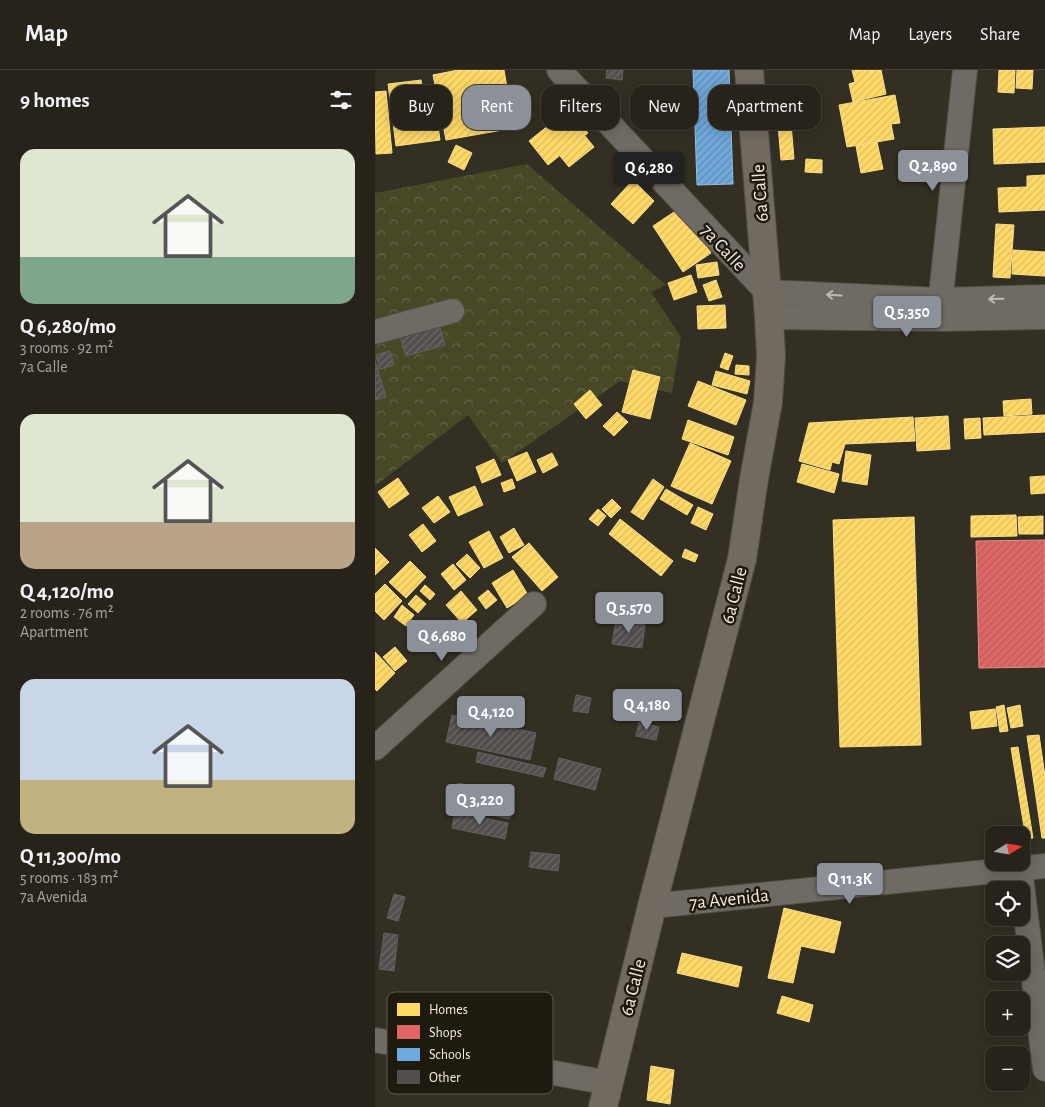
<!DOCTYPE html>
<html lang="en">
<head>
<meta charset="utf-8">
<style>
  body { margin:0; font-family:"Alegreya Sans",sans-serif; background:#2f2b23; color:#f1f3f6; height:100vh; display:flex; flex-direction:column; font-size:19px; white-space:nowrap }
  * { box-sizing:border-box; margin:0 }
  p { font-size:16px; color:#a4a4a2 }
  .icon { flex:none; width:28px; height:28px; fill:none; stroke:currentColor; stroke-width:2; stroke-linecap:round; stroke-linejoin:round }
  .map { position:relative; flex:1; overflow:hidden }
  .side { display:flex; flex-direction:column; background:#27231a; width:375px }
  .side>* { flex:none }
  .guide { position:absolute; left:15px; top:15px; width:475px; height:45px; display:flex; gap:10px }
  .needle { width:32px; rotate:79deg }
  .tools { position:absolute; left:610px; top:756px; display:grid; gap:10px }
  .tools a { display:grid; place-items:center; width:45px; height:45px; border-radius:10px; background:#27231a; box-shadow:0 2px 12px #0003,0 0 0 1px #434039; font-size:25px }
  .price { position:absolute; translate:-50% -42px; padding:0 11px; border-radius:5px; background:#8c9099; color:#fff; font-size:16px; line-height:32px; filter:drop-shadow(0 1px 2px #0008) }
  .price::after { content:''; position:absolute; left:50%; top:30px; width:15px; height:11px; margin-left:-8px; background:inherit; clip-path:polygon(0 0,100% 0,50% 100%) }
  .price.selected { background:#222; color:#fff }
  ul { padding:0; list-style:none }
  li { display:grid; align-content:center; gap:10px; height:265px; padding:0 20px }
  li span { display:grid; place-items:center; height:155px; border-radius:15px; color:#555 }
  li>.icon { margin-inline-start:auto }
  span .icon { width:90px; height:90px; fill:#fffc; stroke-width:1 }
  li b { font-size:21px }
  h2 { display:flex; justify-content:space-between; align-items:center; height:60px; padding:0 20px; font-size:21px }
  .tag { padding:0 18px; border-radius:15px; background:#27231a; box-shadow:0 2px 12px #0003,0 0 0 1px #434039; font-size:18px; line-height:45px }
  .tag.selected { background:#8c9099; color:#fff }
  header { display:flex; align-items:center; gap:30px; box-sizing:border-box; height:70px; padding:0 25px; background:#27231a; border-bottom:1px solid #434039 }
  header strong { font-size:24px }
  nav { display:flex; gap:28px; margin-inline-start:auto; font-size:18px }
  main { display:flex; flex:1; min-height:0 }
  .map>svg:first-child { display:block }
</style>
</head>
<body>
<header>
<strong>Map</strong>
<nav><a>Map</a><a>Layers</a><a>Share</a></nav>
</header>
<main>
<section class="side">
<h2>9 homes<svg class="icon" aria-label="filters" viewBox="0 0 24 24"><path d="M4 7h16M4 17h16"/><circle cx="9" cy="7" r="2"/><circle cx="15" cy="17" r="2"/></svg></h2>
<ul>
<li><span style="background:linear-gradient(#dfe7d0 70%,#7fa58c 0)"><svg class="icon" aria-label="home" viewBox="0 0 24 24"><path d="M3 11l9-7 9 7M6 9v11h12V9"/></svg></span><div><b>Q 6,280/mo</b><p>3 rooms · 92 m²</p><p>7a Calle</p></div></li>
<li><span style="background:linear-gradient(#dfe7d0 70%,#b9a48a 0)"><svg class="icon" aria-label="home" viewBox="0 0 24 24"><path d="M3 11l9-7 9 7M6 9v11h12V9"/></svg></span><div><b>Q 4,120/mo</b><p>2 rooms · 76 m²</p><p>Apartment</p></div></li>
<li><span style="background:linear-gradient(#c9d6e8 65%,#c2b280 0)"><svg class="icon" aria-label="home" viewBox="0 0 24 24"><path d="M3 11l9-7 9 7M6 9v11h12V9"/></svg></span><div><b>Q 11,300/mo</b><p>5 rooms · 183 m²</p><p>7a Avenida</p></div></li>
</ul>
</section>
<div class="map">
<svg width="670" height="1037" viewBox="0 0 670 1037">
  <defs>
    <pattern id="forest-crowns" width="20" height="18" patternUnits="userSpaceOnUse" patternTransform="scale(1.25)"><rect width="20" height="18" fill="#484827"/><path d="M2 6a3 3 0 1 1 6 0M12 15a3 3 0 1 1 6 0" fill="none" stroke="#636346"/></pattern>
    <pattern id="homes-hatch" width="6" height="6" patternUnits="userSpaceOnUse" patternTransform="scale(1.25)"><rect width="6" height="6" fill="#ffd966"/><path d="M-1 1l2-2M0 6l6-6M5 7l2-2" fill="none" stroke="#dbbc5f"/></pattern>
    <pattern id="shops-hatch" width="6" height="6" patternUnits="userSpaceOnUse" patternTransform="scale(1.25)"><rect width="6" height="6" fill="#e06666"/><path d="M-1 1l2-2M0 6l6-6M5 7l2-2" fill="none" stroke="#b35d5c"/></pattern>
    <pattern id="schools-hatch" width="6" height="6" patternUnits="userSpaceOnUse" patternTransform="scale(1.25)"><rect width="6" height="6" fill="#6fa8dc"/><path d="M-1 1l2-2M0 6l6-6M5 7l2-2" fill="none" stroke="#648bae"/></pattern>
    <pattern id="building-hatch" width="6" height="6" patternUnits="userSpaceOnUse" patternTransform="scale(1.25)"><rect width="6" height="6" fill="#514e4d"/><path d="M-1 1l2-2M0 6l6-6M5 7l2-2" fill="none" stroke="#6b6866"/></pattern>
  </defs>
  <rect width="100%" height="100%" fill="#342f23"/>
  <!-- forest -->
  <polygon fill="url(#forest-crowns)" points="152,94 291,215 276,222 306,267 297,323 245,311 127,393 93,345 0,416 0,123"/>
  <!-- homes -->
  <g fill="url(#homes-hatch)" stroke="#fcdf8b">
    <polygon points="83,0 129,0 139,58 71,70 58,5"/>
    <polygon points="477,0 506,0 511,24 478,32 474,14 480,12"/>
    <polygon points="624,0 640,0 639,23 623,22"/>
    <polygon points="642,0 658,0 657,19 641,18"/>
    <polygon points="46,10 51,43 61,42 65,70 21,76 13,14"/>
    <polygon points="11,21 17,83 1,84 0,22"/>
    <polygon points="520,25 525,53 516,54 519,69 472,77 464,35"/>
    <polygon points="194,39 213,63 173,95 154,71"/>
    <polygon points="416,54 419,89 406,90 403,55"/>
    <polygon points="670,57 670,92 619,94 618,59"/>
    <polygon points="210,66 219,77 194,97 185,86"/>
    <polygon points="502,72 508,99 486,103 481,76"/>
    <polygon points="81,75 97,83 89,100 73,92"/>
    <polygon points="431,89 447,90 447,103 430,102"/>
    <polygon points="670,105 670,140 624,142 623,118 652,117 652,106"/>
    <polygon points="258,110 279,131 258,154 236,134"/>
    <polygon points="305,138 336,183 308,202 278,156"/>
    <polygon points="621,154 639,155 635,208 618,207"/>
    <polygon points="638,180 670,182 670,206 637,204"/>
    <polygon points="342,192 344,205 323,208 321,195"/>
    <polygon points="316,205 322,222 299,230 293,213"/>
    <polygon points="341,210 347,227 334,231 328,215"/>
    <polygon points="350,235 351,258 323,259 322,236"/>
    <polygon points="350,283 358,286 353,300 345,297"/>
    <polygon points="361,295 374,296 374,305 360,304"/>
    <polygon points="258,300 285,307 275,349 247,342"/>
    <polygon points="341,301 375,311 372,324 337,315"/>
    <polygon points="323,311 371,330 361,355 313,336"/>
    <polygon points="215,320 227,335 211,349 199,334"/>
    <polygon points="656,329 657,344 629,346 628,331"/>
    <polygon points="242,342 253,352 239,366 228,356"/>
    <polygon points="670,345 670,362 609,365 608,348"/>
    <polygon points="573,346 575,379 542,381 540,348"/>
    <polygon points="538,347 540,371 470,374 464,394 457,392 455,400 424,391 434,353"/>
    <polygon points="605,348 606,368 590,369 589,349"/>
    <polygon points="313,350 359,367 353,385 307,369"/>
    <polygon points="315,373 356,391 337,434 296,416"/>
    <polygon points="471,381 496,385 492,415 467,411"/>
    <polygon points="152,382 161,402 142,411 133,390"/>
    <polygon points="177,383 183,395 168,403 162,390"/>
    <polygon points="119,389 126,405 107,413 101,397"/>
    <polygon points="427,394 464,404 459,423 422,412"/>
    <polygon points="670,406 670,423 656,424 655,407"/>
    <polygon points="23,408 34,424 14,438 3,422"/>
    <polygon points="137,409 140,418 129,422 126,413"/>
    <polygon points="278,409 289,417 268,450 256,442"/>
    <polygon points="100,416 108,435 83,446 74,427"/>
    <polygon points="291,419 318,435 312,445 285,429"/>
    <polygon points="63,426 75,442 59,453 47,438"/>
    <polygon points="237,429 246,438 236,448 227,439"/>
    <polygon points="323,437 338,444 331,460 316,453"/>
    <polygon points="223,439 231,446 223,456 214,449"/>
    <polygon points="641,445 642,466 596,467 596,446"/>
    <polygon points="668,446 668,464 644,464 643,447"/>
    <polygon points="539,447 546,675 465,677 458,450"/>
    <polygon points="245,449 298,491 286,506 234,464"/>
    <polygon points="48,454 61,471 47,482 34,465"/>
    <polygon points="139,458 149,475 134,483 125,467"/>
    <polygon points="114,461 128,488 109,498 94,472"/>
    <polygon points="154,473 183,507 167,521 137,487"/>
    <polygon points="0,478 14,492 0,505"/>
    <polygon points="310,479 323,485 320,492 307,487"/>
    <polygon points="92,484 105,498 95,508 81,494"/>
    <polygon points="35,491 51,507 31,528 14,512"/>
    <polygon points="78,494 91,510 79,520 66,504"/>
    <polygon points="138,500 153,525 132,538 117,513"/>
    <polygon points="10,514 27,531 9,550 0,541 0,524"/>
    <polygon points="50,515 60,524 55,530 45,521"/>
    <polygon points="113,520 122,530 111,539 103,528"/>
    <polygon points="86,521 102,540 87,553 71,535"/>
    <polygon points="41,525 51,534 43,543 33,534"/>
    <polygon points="27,535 39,545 31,556 19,547"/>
    <polygon points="20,577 32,591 20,601 8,587"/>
    <polygon points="0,582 20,603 2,621 0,619"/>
    <polygon points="629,635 633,661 625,662 621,637"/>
    <polygon points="645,635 648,656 636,658 632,638"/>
    <polygon points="620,639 622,656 597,659 595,642"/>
    <polygon points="664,665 670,706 670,768 667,768 652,666"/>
    <polygon points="643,677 658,768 651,769 636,678"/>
    <polygon points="409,838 466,852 459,883 426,876 418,913 393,908"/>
    <polygon points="307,883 367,897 363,917 302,903"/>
    <polygon points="407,926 438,935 434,952 402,943"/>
    <polygon points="276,996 299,1000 295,1034 272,1030"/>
  </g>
  <!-- shops -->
  <polygon fill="url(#shops-hatch)" stroke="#e68e8b" points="670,470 670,597 604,598 601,471"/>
  <!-- schools -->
  <polygon fill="url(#schools-hatch)" stroke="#97bddd" points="318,0 354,0 358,114 322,115"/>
  <!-- building -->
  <g fill="url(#building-hatch)" stroke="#646061">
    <polygon points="232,0 248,0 247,10 231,8"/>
    <polygon points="64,254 70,275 31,286 25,266"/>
    <polygon points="15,281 19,295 5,299 1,285"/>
    <polygon points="0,291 11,327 0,330"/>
    <polygon points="241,550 270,555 267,578 237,574"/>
    <polygon points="201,625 216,628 213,643 198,641"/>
    <polygon points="77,645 161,663 155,690 71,672"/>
    <polygon points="264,652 284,657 281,670 261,666"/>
    <polygon points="103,682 171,698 168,707 101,692"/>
    <polygon points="184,688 226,699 220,720 179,709"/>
    <polygon points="83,713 139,726 134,749 78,735"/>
    <polygon points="80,742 133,753 130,769 77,758"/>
    <polygon points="156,782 185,785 183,801 154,797"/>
    <polygon points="19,824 30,827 23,851 12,848"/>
    <polygon points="9,863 23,865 19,901 4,899"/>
  </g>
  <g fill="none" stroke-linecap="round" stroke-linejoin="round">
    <defs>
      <g id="minor">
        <polyline points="184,0 392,222 566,230 670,227"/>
        <polyline points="564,244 590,0"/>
        <polyline points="394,247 564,249 670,247"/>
        <polyline points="0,262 77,241"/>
        <polyline points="0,678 159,534"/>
        <polyline points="645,799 670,999"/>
        <polyline points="277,836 670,796"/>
        <polyline points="0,970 234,1013"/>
      </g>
      <polyline id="major" points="228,1037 277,836 367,489 379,409 393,332 396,286 394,247 374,0"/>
    </defs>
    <!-- minor casing -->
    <use href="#minor" stroke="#514d43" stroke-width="26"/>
    <!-- major casing -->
    <use href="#major" stroke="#514d43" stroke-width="30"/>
    <!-- minor -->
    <use href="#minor" stroke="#706a64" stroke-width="24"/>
    <!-- major -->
    <use href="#major" stroke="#716a60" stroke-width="28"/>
  </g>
  <!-- one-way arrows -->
  <defs><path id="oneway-shaft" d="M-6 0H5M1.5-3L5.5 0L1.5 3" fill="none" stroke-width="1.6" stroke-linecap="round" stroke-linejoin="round" transform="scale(1.25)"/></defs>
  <g stroke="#bfb9ae">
    <use href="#oneway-shaft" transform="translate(459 225) rotate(-177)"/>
    <use href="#oneway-shaft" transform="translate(621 229) rotate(179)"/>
  </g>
  <g text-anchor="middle" stroke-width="5" stroke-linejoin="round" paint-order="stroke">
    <!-- street labels -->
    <g font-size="19" fill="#f4ede0" stroke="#1f1a10">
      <text transform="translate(384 123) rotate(-94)" y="7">6a Calle</text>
      <text transform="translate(349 177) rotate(47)" y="7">7a Calle</text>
      <text transform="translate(358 525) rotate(-76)" y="7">6a Calle</text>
      <text transform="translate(354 828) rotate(-6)" y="7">7a Avenida</text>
      <text transform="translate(257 917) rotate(-76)" y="7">6a Calle</text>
    </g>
  </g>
  <!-- legend -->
  <rect x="12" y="922" width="166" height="102" rx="8" fill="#1f1a10" stroke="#5f594e" stroke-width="1"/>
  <rect x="22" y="933" width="23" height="13" fill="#ffd966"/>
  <rect x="22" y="955" width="23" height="14" fill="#e06666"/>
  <rect x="22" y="978" width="23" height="13" fill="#6fa8dc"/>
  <rect x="22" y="1000" width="23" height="14" fill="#514e4d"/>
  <g font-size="14" fill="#f4ede0">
    <text x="54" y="944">Homes</text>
    <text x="54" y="967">Shops</text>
    <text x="54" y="989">Schools</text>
    <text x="54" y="1012">Other</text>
  </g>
</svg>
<div class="tools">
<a><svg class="needle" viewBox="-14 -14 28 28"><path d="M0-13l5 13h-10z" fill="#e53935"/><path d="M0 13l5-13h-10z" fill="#a4a4a2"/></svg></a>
<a><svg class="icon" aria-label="locate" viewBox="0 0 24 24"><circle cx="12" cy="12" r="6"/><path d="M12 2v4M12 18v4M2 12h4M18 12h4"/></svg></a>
<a><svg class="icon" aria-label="layers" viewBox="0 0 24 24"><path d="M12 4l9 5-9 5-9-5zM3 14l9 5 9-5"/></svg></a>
<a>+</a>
<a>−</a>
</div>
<b class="price" style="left:558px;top:122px">Q 2,890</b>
<b class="price selected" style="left:274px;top:124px">Q 6,280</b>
<b class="price" style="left:532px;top:268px">Q 5,350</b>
<b class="price" style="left:254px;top:564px">Q 5,570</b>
<b class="price" style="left:67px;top:592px">Q 6,680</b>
<b class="price" style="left:272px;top:661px">Q 4,180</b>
<b class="price" style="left:116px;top:668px">Q 4,120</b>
<b class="price" style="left:105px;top:756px">Q 3,220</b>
<b class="price" style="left:475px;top:835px">Q 11.3K</b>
<div class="guide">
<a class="tag">Buy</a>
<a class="tag selected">Rent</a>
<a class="tag">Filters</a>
<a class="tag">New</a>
<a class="tag">Apartment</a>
</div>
</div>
</main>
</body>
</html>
